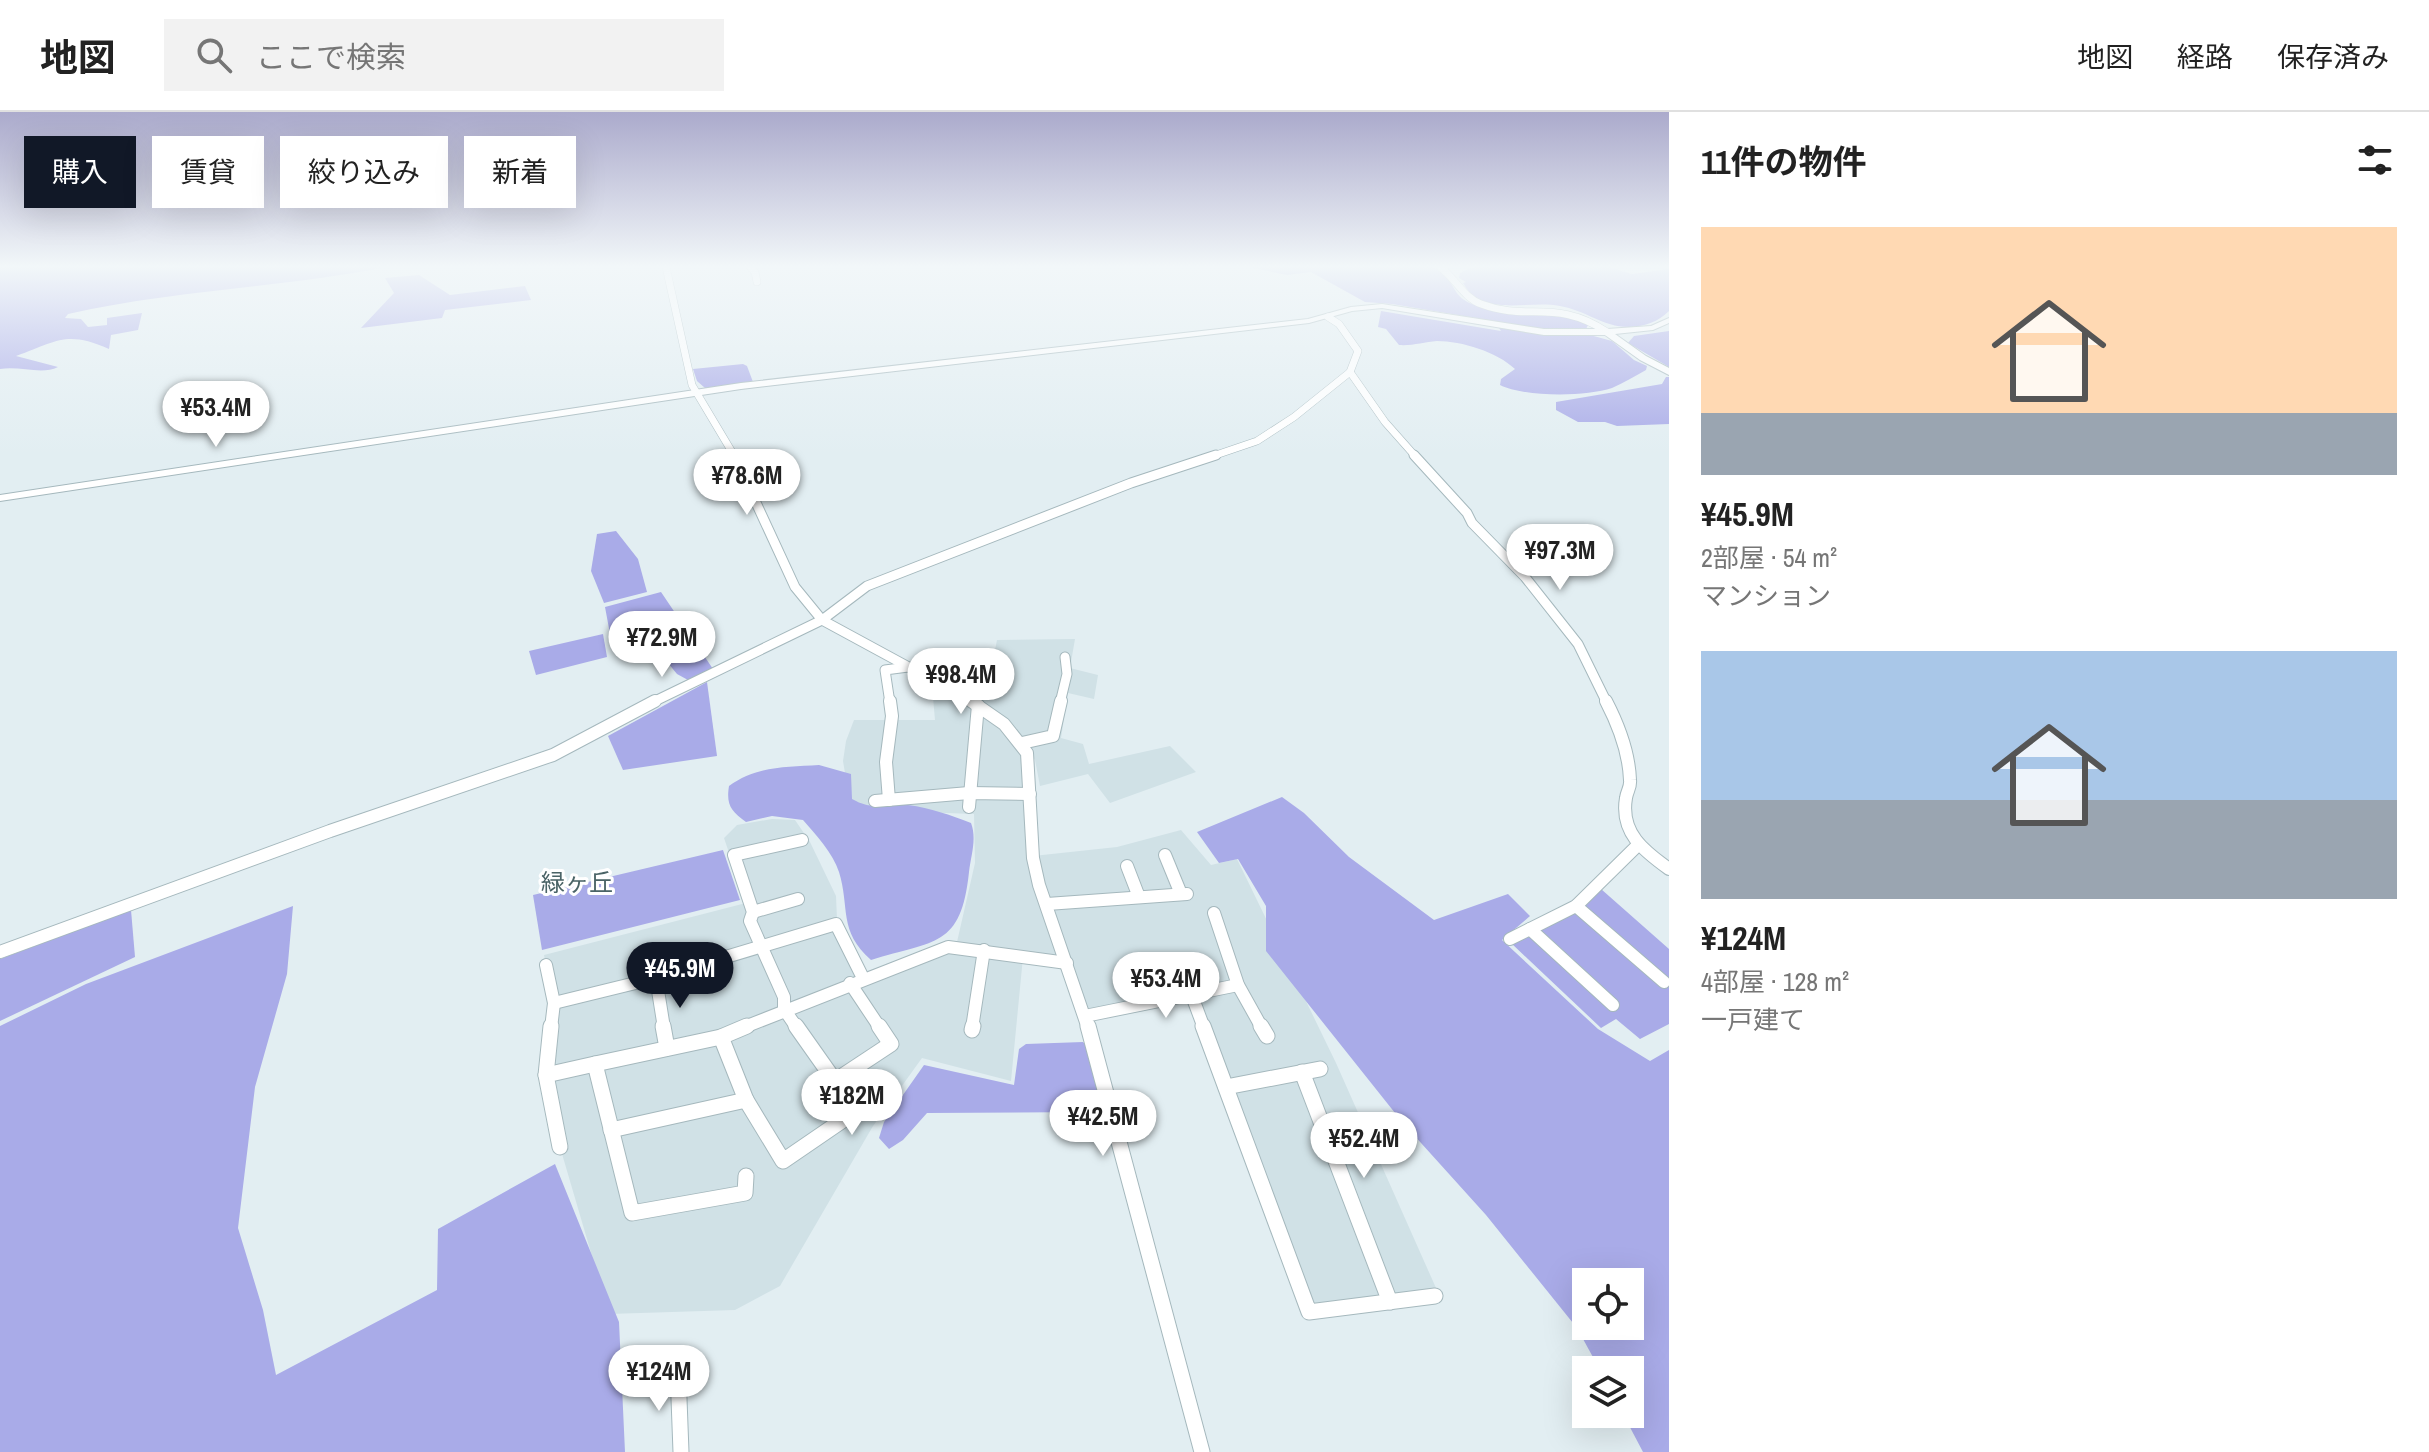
<!DOCTYPE html>
<html lang="ja">
<head>
<meta charset="utf-8">
<style>
  body { margin:0; font-family:"Archivo Narrow","Noto Sans JP",sans-serif; background:#f2f2f2; color:#222; height:100vh; display:flex; flex-direction:column; font-size:30px; white-space:nowrap }
  * { box-sizing:border-box; margin:0 }
  p { font-size:26px; color:#767676 }
  .icon { flex:none; width:44px; height:44px; fill:none; stroke:currentColor; stroke-width:2; stroke-linecap:round; stroke-linejoin:round }
  .map { position:relative; flex:1; overflow:hidden }
  .panel { display:flex; flex-direction:column; background:#fff; width:760px }
  .panel>* { flex:none }
  .guide { position:absolute; left:24px; top:24px; width:760px; height:72px; display:flex; gap:16px }
  .controls { position:absolute; left:1572px; top:1156px; display:grid; gap:16px }
  .controls a { display:grid; place-items:center; width:72px; height:72px; border-radius:0px; background:#fff; box-shadow:0 8px 32px #0002; font-size:40px }
  .price { position:absolute; translate:-50% -68px; padding:0 18px; border-radius:28px; background:#fff; color:#222; font-size:26px; line-height:52px; filter:drop-shadow(0 2px 4px #0008) }
  .price::after { content:''; position:absolute; left:50%; top:48px; width:24px; height:18px; margin-left:-12px; background:inherit; clip-path:polygon(0 0,100% 0,50% 100%) }
  .price.current { background:#111827; color:#fff }
  ul { padding:0; list-style:none }
  li { display:grid; align-content:center; gap:16px; height:424px; padding:0 32px }
  li span { display:grid; place-items:center; height:248px; border-radius:0px; color:#555 }
  li>.icon { margin-inline-start:auto }
  span .icon { width:144px; height:144px; fill:#fffc; stroke-width:1 }
  li b { font-size:34px }
  h2 { display:flex; justify-content:space-between; align-items:center; height:96px; padding:0 32px; font-size:34px }
  .tag { padding:0 28px; border-radius:0px; background:#fff; box-shadow:0 8px 32px #0002; font-size:28px; line-height:72px }
  .tag.current { background:#111827; color:#fff }
  header { display:flex; align-items:center; gap:48px; box-sizing:border-box; height:112px; padding:0 40px; background:#fff; border-bottom:2px solid #e0e0e0 }
  header strong { font-size:38px }
  nav { display:flex; gap:44px; margin-inline-start:auto; font-size:28px }
  .search { width:560px; height:72px; background:#f2f2f2; display:flex; align-items:center; gap:20px; box-sizing:border-box; padding:0 28px; border-radius:0px; color:#767676; font-size:30px }
  main { display:flex; flex:1; min-height:0 }
  .map>svg:first-child { display:block }
</style>
</head>
<body>
<header>
<strong>地図</strong>
<div class="search"><svg class="icon" aria-label="search" viewBox="0 0 24 24"><circle cx="10" cy="10" r="6"/><path d="M15 15l6 6"/></svg>ここで検索</div>
<nav><a>地図</a><a>経路</a><a>保存済み</a></nav>
</header>
<main>
<div class="map">
<svg width="1669" height="1340" viewBox="0 0 1669 1340">
  <rect width="100%" height="100%" fill="#e2eef2"/>
  <!-- residential -->
  <g fill="#d0e1e6">
    <polygon points="1075,527 1070,556 1098,563 1094,587 1068,581 1061,626 1083,632 1089,652 1170,634 1196,660 1110,691 1088,662 1040,674 1035,648 1022,625 981,590 988,574 997,528"/>
    <polygon points="932,574 1005,616 1026,643 1033,744 1117,735 1181,718 1211,753 1237,747 1336,951 1440,1185 1309,1200 1192,884 1085,904 1067,851 1023,845 1011,969 922,946 873,1014 780,1174 735,1198 609,1202 560,1035 546,963 554,891 544,843 746,791 724,726 737,713 772,707 795,708 810,730 836,784 837,807 867,859 957,830 975,751 974,702 861,698 850,691 843,649 846,629 854,608 935,608"/>
  </g>
  <!-- green -->
  <g fill="#a9abe8" fill-rule="evenodd">
    <path d="M0,155H386C281,176 173,178 68,202L65,206L81,207L88,215L107,213V206L142,201L138,218L111,223L109,237C67,218 57,229 16,244L58,255C42,263 21,254 0,257Z"/>
    <path d="M1249,155H1432C1457,166 1449,183 1472,192C1498,203 1525,198 1553,200C1564,201 1577,207 1589,211L1586,217L1535,216L1392,192L1365,190L1311,160L1287,163Z"/>
    <path d="M1473,155H1608L1632,162L1669,157V199C1658,210 1645,214 1630,215C1605,216 1585,198 1560,194C1534,189 1506,199 1480,188C1471,184 1468,179 1463,171L1466,170L1459,166L1460,161Z"/>
    <polygon points="419,163 450,183 525,174 531,188 445,198 442,206 361,216 394,181 385,166"/>
    <path d="M1381,199L1501,219L1499,216L1552,223H1590L1612,229L1634,248L1647,254L1646,258C1635,264 1623,271 1612,276C1585,285 1524,285 1500,273L1501,267L1515,257C1497,240 1462,229 1437,229C1424,230 1412,234 1399,233L1386,217L1378,215Z"/>
    <polygon points="1669,219 1669,255 1628,231 1634,224"/>
    <polygon points="743,252 747,254 753,270 705,276 697,269 693,257"/>
    <polygon points="1666,265 1669,265 1669,312 1617,314 1605,310 1578,310 1556,298 1556,290 1662,272"/>
    <polygon points="616,419 638,447 647,480 604,491 591,459 597,422"/>
    <polygon points="661,480 713,557 688,568 677,562 655,535 620,540 613,538 605,495"/>
    <polygon points="603,522 607,545 536,563 529,539"/>
    <polygon points="707,570 717,644 623,658 608,624"/>
    <path d="M819,653L851,662L852,687C875,700 885,690 908,693C931,696 950,703 971,711C977,727 971,743 969,760C961,836 935,828 871,848C838,819 850,795 839,760C833,741 816,723 803,708L772,704L746,710C731,699 726,693 729,674C757,654 786,655 819,653Z"/>
    <path d="M1282,685L1304,701L1349,745L1434,808L1508,782L1530,804L1502,828L1598,917L1650,949L1669,938V1340H1643L1623,1302H1630V1258H1600L1577,1216L1486,1103L1403,1011L1266,839V794L1238,747L1219,751L1197,720ZM1586,1170H1630V1214H1586Z"/>
    <polygon points="723,738 740,788 542,838 533,783"/>
    <polygon points="1601,777 1669,837 1669,912 1640,927 1616,907 1601,916 1511,831 1581,798"/>
    <polygon points="293,794 287,862 255,975 238,1116 263,1198 276,1263 437,1178 438,1117 555,1052 619,1210 625,1340 0,1340 0,914 86,872"/>
    <polygon points="131,798 135,845 0,909 0,847"/>
    <polygon points="1083,930 1090,938 1103,993 1093,1000 927,1001 903,1028 889,1037 879,1026 884,1010 924,953 1014,973 1019,937 1026,932"/>
  </g>
  <g fill="none" stroke-linecap="round" stroke-linejoin="round">
    <defs>
      <g id="minor-far3">
        <polyline points="666,155 692,273 735,345"/>
        <polyline points="750,155 755,160 757,170"/>
        <path d="M1440,155C1455,166 1464,186 1481,192C1529,210 1556,186 1607,220"/>
        <polyline points="1350,260 1385,310 1416,345"/>
        <polyline points="1210,345 1257,329 1294,305 1350,260 1358,239 1339,212 1328,205"/>
      </g>
      <g id="minor-far2">
        <polyline points="734,343 795,475 822,508 975,591"/>
        <polyline points="1414,343 1467,401 1472,411 1525,465 1578,532 1607,591"/>
        <polyline points="651,591 822,508 867,474 1131,371 1216,343"/>
        <polyline points="890,591 885,558 908,555"/>
        <polyline points="1060,591 1067,562 1065,545"/>
      </g>
      <g id="minor-far1">
        <polyline points="971,589 1004,612 1027,641 1033,746 1039,773 1088,916"/>
        <path d="M1606,589C1619,614 1629,640 1630,668C1631,675 1627,679 1626,686C1620,721 1644,739 1669,757"/>
        <polyline points="1022,631 1053,624 1061,589"/>
        <polyline points="889,688 886,650 892,604 890,589"/>
        <polyline points="875,689 969,681 1030,682"/>
        <polyline points="969,695 978,593"/>
        <polyline points="1165,743 1181,782"/>
        <polyline points="1127,754 1139,785"/>
        <polyline points="1047,792 1187,782"/>
        <polyline points="1576,794 1664,870"/>
        <polyline points="753,800 798,787"/>
        <polyline points="1214,801 1238,873 1262,916"/>
        <polyline points="1530,817 1613,893"/>
        <polyline points="1510,827 1576,794 1638,733"/>
        <polyline points="0,840 330,719 553,643 655,589"/>
        <polyline points="546,853 554,891 551,916"/>
        <polyline points="656,866 664,916"/>
        <polyline points="850,871 880,916"/>
        <polyline points="1192,884 1204,916"/>
        <polyline points="554,891 656,866 836,812 863,866"/>
        <polyline points="1085,904 1238,873"/>
        <polyline points="742,916 948,835 1067,851"/>
        <polyline points="797,916 784,897 784,885 750,809 753,800 734,743 802,728"/>
        <polyline points="972,916 984,838"/>
      </g>
      <g id="minor">
        <polyline points="551,914 546,963 560,1035"/>
        <polyline points="663,914 667,936"/>
        <polyline points="1088,914 1202,1340"/>
        <polyline points="1203,914 1309,1200 1435,1184"/>
        <polyline points="1261,914 1267,924"/>
        <polyline points="972,918 973,914"/>
        <polyline points="1302,960 1390,1190"/>
        <polyline points="546,963 595,952"/>
        <polyline points="835,969 891,932 879,914"/>
        <polyline points="1226,975 1320,957"/>
        <polyline points="746,988 783,1049 856,999 796,914"/>
        <polyline points="611,1018 746,988 721,925"/>
        <polyline points="746,1064 745,1081 632,1101 595,952 721,925 747,914"/>
        <polyline points="678,1260 681,1340"/>
      </g>
      <polygon id="tertiary" points="1382,192 1544,217 1607,217 1651,214 1669,206 1669,211 1653,218 1615,222 1646,244 1669,256 1669,263 1640,248 1605,223 1544,223 1382,196 1352,199 1309,211 741,277 0,389 0,383 741,271 1308,207 1351,195"/>
    </defs>
    <!-- minor-far3 casing -->
    <use href="#minor-far3" stroke="#a5b8bd" stroke-width="8"/>
    <!-- minor-far2 casing -->
    <use href="#minor-far2" stroke="#a5b8bd" stroke-width="11"/>
    <!-- minor-far1 casing -->
    <use href="#minor-far1" stroke="#a5b8bd" stroke-width="14"/>
    <!-- minor casing -->
    <use href="#minor" stroke="#a5b8bd" stroke-width="17"/>
    <!-- tertiary casing -->
    <use href="#tertiary" stroke="#a5b8bd" stroke-width="2"/>
    <!-- minor-far3 -->
    <use href="#minor-far3" stroke="#fff" stroke-width="7"/>
    <!-- minor-far2 -->
    <use href="#minor-far2" stroke="#fff" stroke-width="9"/>
    <!-- minor-far1 -->
    <use href="#minor-far1" stroke="#fff" stroke-width="12"/>
    <!-- minor -->
    <use href="#minor" stroke="#fff" stroke-width="15"/>
    <!-- tertiary -->
    <use href="#tertiary" fill="#fff" fill-rule="evenodd"/>
  </g>
  <!-- sky -->
  <linearGradient id="sky" x2="0" y2="1"><stop stop-color="#abaacc"/><stop offset="0.45" stop-color="#f2f7f9"/><stop offset="1" stop-color="#f2f7f9" stop-opacity="0"/></linearGradient>
  <rect width="1669" height="343" fill="url(#sky)"/>
  <g text-anchor="middle" stroke-width="6" stroke-linejoin="round" paint-order="stroke">
    <!-- neighbourhood labels -->
    <g font-size="24" fill="#4a6366" stroke="#fff">
      <text x="577" y="779">緑ヶ丘</text>
    </g>
  </g>
</svg>
<div class="controls">
<a><svg class="icon" aria-label="locate" viewBox="0 0 24 24"><circle cx="12" cy="12" r="6"/><path d="M12 2v4M12 18v4M2 12h4M18 12h4"/></svg></a>
<a><svg class="icon" aria-label="layers" viewBox="0 0 24 24"><path d="M12 4l9 5-9 5-9-5zM3 14l9 5 9-5"/></svg></a>
</div>
<b class="price" style="left:216px;top:337px">¥53.4M</b>
<b class="price" style="left:747px;top:405px">¥78.6M</b>
<b class="price" style="left:1560px;top:480px">¥97.3M</b>
<b class="price" style="left:662px;top:567px">¥72.9M</b>
<b class="price" style="left:961px;top:604px">¥98.4M</b>
<b class="price current" style="left:680px;top:898px">¥45.9M</b>
<b class="price" style="left:1166px;top:908px">¥53.4M</b>
<b class="price" style="left:852px;top:1025px">¥182M</b>
<b class="price" style="left:1103px;top:1046px">¥42.5M</b>
<b class="price" style="left:1364px;top:1068px">¥52.4M</b>
<b class="price" style="left:659px;top:1301px">¥124M</b>
<div class="guide">
<a class="tag current">購入</a>
<a class="tag">賃貸</a>
<a class="tag">絞り込み</a>
<a class="tag">新着</a>
</div>
</div>
<section class="panel">
<h2>11件の物件<svg class="icon" aria-label="filters" viewBox="0 0 24 24"><path d="M4 7h16M4 17h16"/><circle cx="9" cy="7" r="2"/><circle cx="15" cy="17" r="2"/></svg></h2>
<ul>
<li><span style="background:linear-gradient(#ffd9b3 75%,#9aa5b1 0)"><svg class="icon" aria-label="home" viewBox="0 0 24 24"><path d="M3 11l9-7 9 7M6 9v11h12V9"/></svg></span><div><b>¥45.9M</b><p>2部屋 · 54 m²</p><p>マンション</p></div></li>
<li><span style="background:linear-gradient(#a9c7e8 60%,#9aa5b1 0)"><svg class="icon" aria-label="home" viewBox="0 0 24 24"><path d="M3 11l9-7 9 7M6 9v11h12V9"/></svg></span><div><b>¥124M</b><p>4部屋 · 128 m²</p><p>一戸建て</p></div></li>
</ul>
</section>
</main>
</body>
</html>
